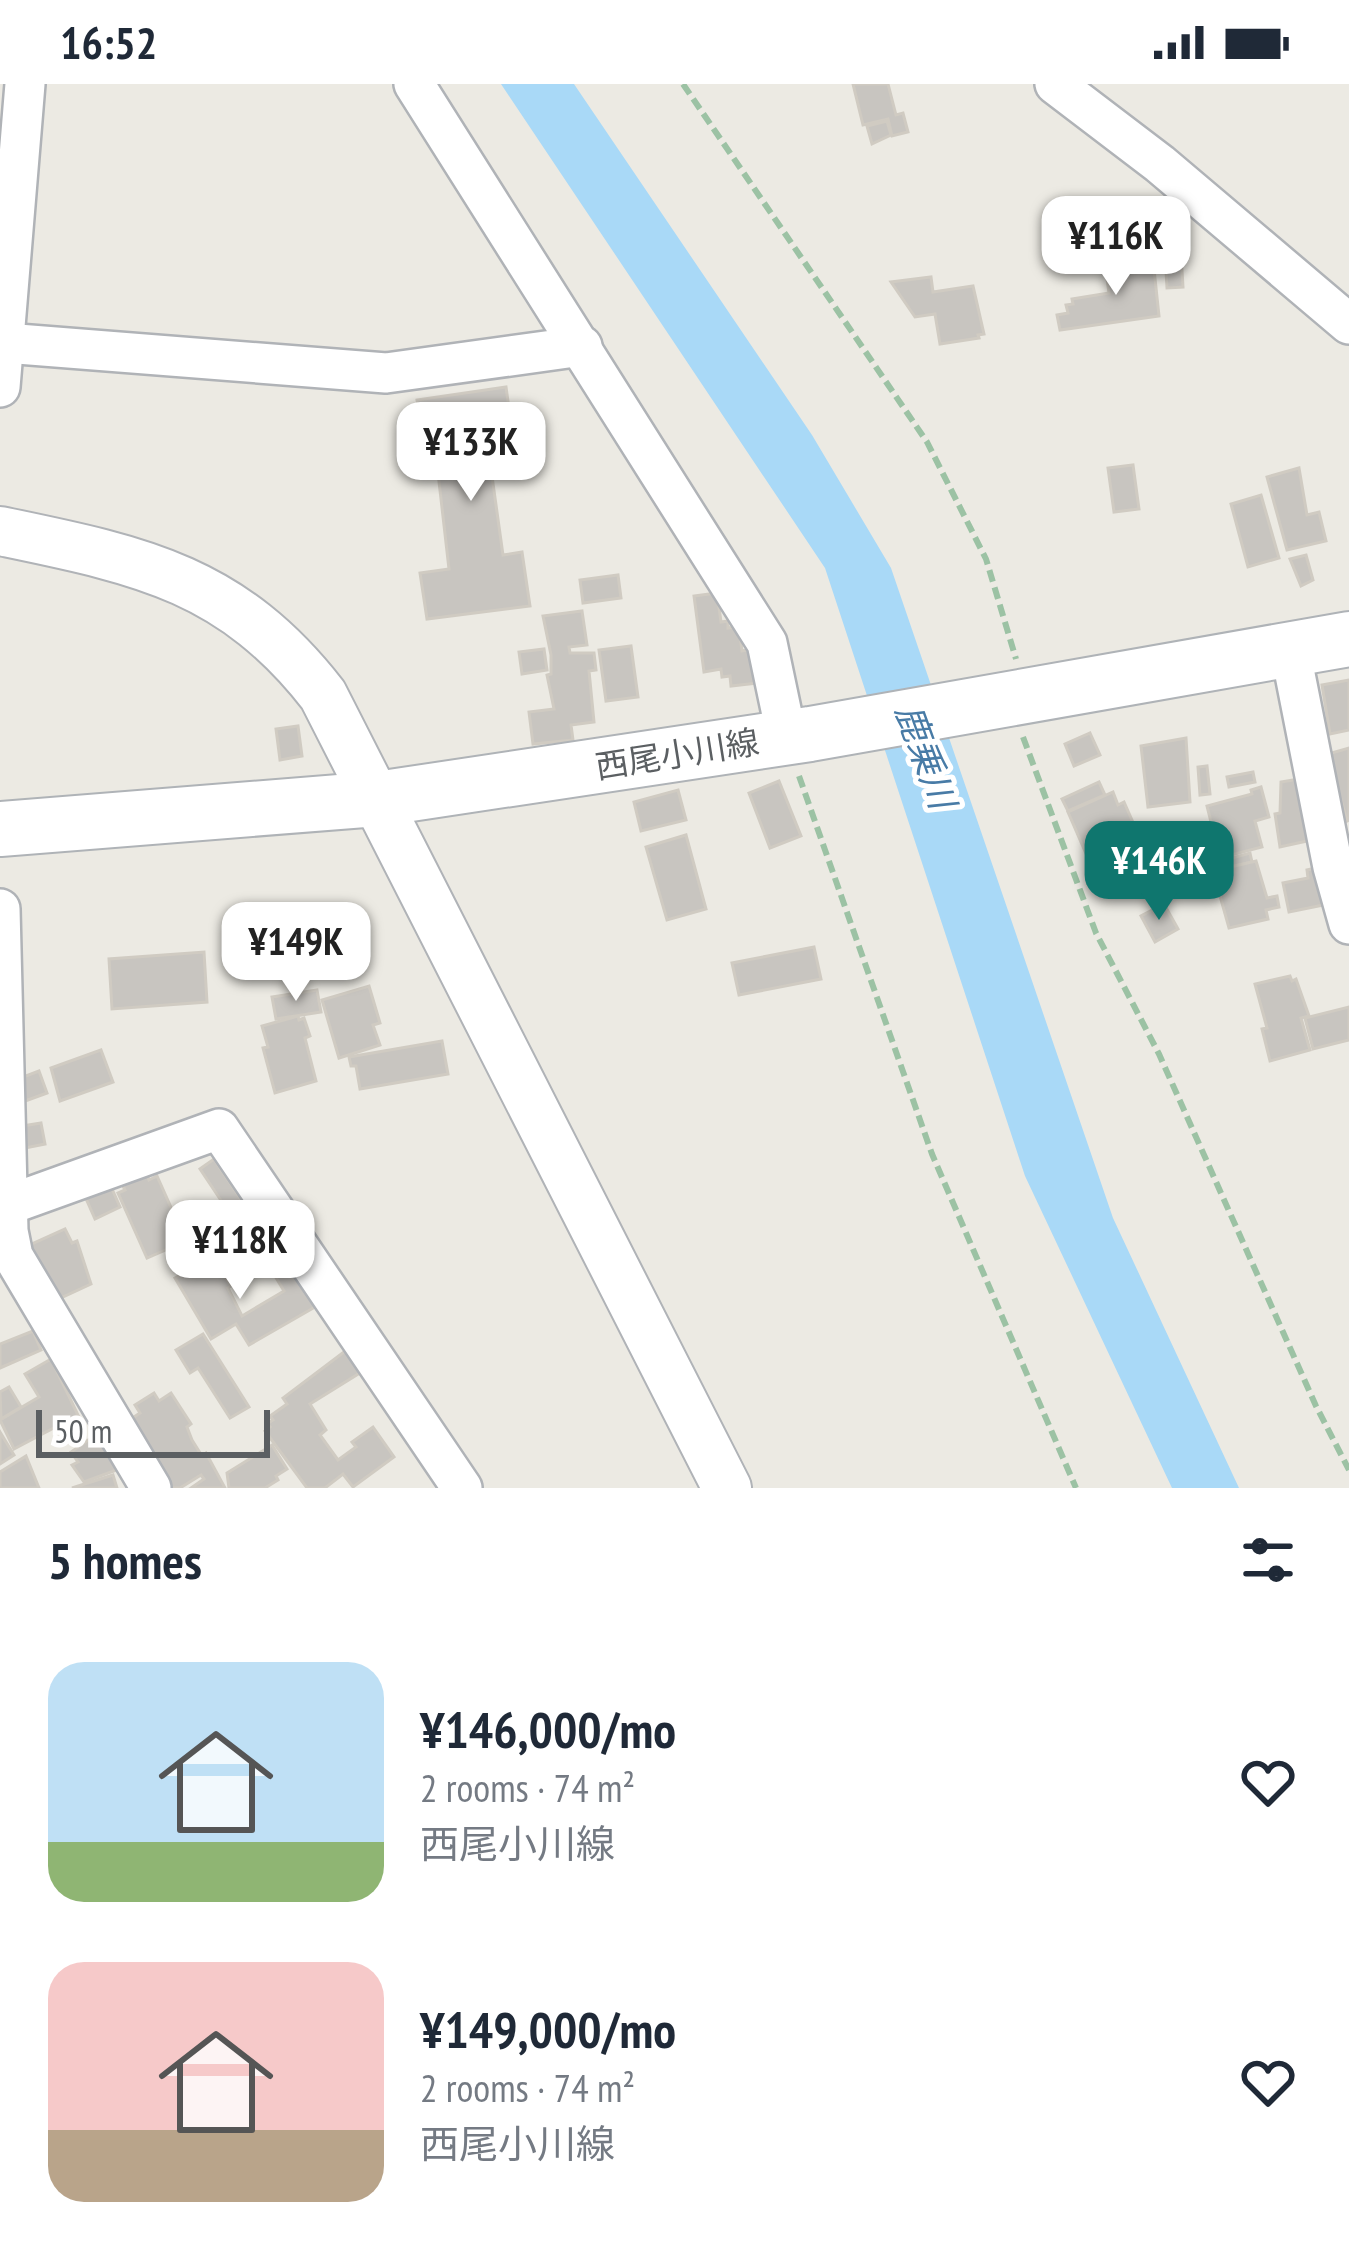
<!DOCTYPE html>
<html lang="en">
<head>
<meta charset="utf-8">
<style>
  body { margin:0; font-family:"PT Sans Narrow","Noto Sans JP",sans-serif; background:#f2f2f3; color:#1f2937; height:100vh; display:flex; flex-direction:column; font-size:45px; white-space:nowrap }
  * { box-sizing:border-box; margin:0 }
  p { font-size:39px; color:#747a83 }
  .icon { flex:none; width:66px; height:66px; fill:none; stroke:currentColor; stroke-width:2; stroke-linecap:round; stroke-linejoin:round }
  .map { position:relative; height:1404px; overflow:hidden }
  .side { display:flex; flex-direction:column; background:#fff; flex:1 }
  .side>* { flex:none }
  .scale { position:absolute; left:36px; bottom:30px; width:234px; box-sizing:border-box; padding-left:12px; border:6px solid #5b5f62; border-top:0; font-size:33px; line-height:42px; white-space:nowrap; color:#5b5f62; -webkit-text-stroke:9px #fff; paint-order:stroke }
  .price { position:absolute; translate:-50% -102px; padding:0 27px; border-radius:24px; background:#fff; color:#222; font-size:39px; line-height:78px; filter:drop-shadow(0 3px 6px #0008) }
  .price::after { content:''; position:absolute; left:50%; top:72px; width:36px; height:27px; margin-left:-18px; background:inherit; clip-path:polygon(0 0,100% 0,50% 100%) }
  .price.on { background:#0f766e; color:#fff }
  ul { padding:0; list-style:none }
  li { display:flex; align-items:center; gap:36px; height:300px; padding:0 48px }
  li span { display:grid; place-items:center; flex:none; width:336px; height:240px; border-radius:36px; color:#555 }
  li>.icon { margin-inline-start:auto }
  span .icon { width:144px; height:144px; fill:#fffc; stroke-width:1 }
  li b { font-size:51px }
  h2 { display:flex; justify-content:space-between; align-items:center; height:144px; padding:0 48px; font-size:51px }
  .status { display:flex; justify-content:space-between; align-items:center; height:84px; padding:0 60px; background:#fff; direction:ltr }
  .status svg { height:33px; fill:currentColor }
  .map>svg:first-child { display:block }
</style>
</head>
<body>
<div class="status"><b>16:52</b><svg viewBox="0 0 49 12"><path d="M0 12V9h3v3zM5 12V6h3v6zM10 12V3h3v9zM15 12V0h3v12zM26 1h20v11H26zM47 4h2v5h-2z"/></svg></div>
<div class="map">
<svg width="1349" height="1404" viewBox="0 0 1349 1404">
  <rect width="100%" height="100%" fill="#eceae3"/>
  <!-- water -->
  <polygon fill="#a9d9f7" points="501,0 574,0 812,351 891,484 1113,1134 1239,1404 1172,1404 1025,1092 825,484"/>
  <!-- building -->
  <g fill="#c8c5c0" stroke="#d0cbc2" stroke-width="3">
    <polygon points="853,0 888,0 896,31 903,29 908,48 892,52 888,35 863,41"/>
    <polygon points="887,37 891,51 872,60 867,42"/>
    <polygon points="1181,169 1183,203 1167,204 1165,170"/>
    <polygon points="1145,175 1147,186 1154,185 1159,232 1060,246 1057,231 1068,229 1066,221 1073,220 1072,215 1109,209 1105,181"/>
    <polygon points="931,193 933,208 973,202 984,250 978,251 979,254 940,260 935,230 915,233 891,198"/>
    <polygon points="506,303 516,374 490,378 503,471 522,468 530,522 427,535 420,489 449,485 437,380 427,381 417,316"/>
    <polygon points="1133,381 1139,425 1114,428 1108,384"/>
    <polygon points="1299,384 1307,431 1319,428 1326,457 1287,466 1267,393"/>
    <polygon points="1261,411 1279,474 1248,483 1231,420"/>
    <polygon points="1306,471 1313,496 1301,502 1290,475"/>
    <polygon points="618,491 621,514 583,519 580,496"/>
    <polygon points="717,509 721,538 728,537 728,544 739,543 742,567 751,565 758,599 731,602 730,592 722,593 721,585 704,588 694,512"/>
    <polygon points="582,527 587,561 569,563 570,569 594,569 596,586 589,587 594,638 571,641 573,656 533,660 529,628 554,625 547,591 551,590 551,571 543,532"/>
    <polygon points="631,562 638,613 606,617 599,566"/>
    <polygon points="544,565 547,586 522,590 519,568"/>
    <polygon points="1349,596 1349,646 1330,650 1322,601"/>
    <polygon points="298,642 302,672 280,676 276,645"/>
    <polygon points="1090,649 1100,671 1074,682 1065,660"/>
    <polygon points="1186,654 1190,718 1148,723 1141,662"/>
    <polygon points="1349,664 1349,736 1347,737 1328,670"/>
    <polygon points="1207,682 1210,710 1200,711 1198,683"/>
    <polygon points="1253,688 1255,698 1229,703 1227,693"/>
    <polygon points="1305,694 1316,755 1280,763 1275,730 1280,729 1281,698"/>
    <polygon points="779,697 801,752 770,764 749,709"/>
    <polygon points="1099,698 1105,711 1068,727 1062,715"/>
    <polygon points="1261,703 1269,733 1255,737 1262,763 1220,774 1207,722 1252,710 1251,706"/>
    <polygon points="678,706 686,736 641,747 634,718"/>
    <polygon points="1113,708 1118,721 1124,718 1142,759 1137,762 1151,795 1121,808 1116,795 1100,802 1068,728"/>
    <polygon points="686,751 706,825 667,836 646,763"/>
    <polygon points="1250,769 1252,778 1213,787 1215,796 1203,798 1200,788 1206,781"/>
    <polygon points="1256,777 1267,814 1277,812 1279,823 1266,826 1268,835 1229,844 1213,787"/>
    <polygon points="1320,783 1328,820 1289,828 1283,799 1308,794 1307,786"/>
    <polygon points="1164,820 1178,845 1155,858 1141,832"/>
    <polygon points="814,863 821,895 739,911 732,879"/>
    <polygon points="204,868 207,918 112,925 109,875"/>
    <polygon points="1290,892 1292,897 1296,895 1309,932 1301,934 1310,966 1270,977 1262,945 1267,944 1255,900"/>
    <polygon points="369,902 380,939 373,941 380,961 339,974 322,916"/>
    <polygon points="317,906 321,928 276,935 272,913"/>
    <polygon points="1349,923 1349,956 1313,965 1305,934"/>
    <polygon points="298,932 299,936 304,934 310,952 305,954 316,997 275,1009 263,964 268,963 262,942"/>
    <polygon points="442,957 448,990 360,1005 356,982 351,982 349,973"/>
    <polygon points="101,966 113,998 60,1017 51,984"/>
    <polygon points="39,987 47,1009 25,1017 15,996"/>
    <polygon points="41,1039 45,1060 20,1065 16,1043"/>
    <polygon points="214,1075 246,1123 232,1133 200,1085"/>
    <polygon points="145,1085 149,1096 157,1092 186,1157 147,1174 118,1109 125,1106 120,1096"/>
    <polygon points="109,1098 120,1123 95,1135 84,1110"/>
    <polygon points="255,1132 268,1155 255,1162 243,1139"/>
    <polygon points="65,1145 72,1159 77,1157 91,1200 52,1218 23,1164"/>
    <polygon points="278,1164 287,1181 270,1192 259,1174"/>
    <polygon points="206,1169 213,1182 218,1180 231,1202 228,1204 242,1232 284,1207 275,1192 291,1183 315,1223 249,1261 236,1240 211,1255 175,1194 184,1189 181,1184"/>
    <polygon points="33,1247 41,1266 0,1284 0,1260"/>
    <polygon points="203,1250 249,1323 230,1334 198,1284 190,1289 176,1266"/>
    <polygon points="348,1265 363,1287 310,1320 326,1346 320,1351 338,1376 356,1363 352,1358 373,1343 394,1373 353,1403 343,1390 325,1404 307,1404 265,1347 270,1343 267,1340 273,1336 270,1332 287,1320 283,1314"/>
    <polygon points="51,1275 78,1331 14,1365 0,1336 39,1313 25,1290"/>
    <polygon points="9,1303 21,1323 1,1335 0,1308"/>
    <polygon points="154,1309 159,1317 171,1309 191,1340 187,1343 192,1356 202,1372 206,1369 225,1404 191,1404 204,1395 201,1391 180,1404 170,1404 128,1337 140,1329 135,1321"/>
    <polygon points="0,1348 14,1371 0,1380"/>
    <polygon points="98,1349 122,1384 84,1398 72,1381 78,1378 71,1368"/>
    <polygon points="272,1361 287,1385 276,1392 278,1396 265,1404 229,1404 227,1389"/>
    <polygon points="26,1372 39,1404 0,1404 0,1388"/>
    <polygon points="113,1391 117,1404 72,1404"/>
  </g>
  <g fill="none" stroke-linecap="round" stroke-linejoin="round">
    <defs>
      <g id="minor">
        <polyline points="414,0 767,559 787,654"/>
        <polyline points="1055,0 1160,80 1349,240"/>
        <polyline points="5,259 386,289 582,262"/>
        <polyline points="0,303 25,0"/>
        <polyline points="1290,565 1333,783 1349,840"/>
        <polyline points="0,825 8,1147 13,1172 151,1404"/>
        <polyline points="8,1121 219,1045 462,1404"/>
      </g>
      <path id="tertiary" d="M0,447C139,476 231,493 323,611L727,1404"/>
      <polyline id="secondary" points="0,745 377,715 810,650 1349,555"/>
    </defs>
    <!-- minor casing -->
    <use href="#minor" stroke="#b0b3b7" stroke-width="44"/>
    <!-- tertiary casing -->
    <use href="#tertiary" stroke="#b0b3b7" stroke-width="52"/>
    <!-- secondary casing -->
    <use href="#secondary" stroke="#afb3b7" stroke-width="58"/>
    <!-- path -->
    <g stroke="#9cc2a4" stroke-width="6" stroke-dasharray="12 6" stroke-linecap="butt">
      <polyline points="683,0 927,358 986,475 1016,575"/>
      <polyline points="1023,653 1096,849 1159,970 1316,1322 1349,1386"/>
      <polyline points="799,692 932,1070 1076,1404"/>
    </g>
    <!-- minor -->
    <use href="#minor" stroke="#fff" stroke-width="39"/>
    <!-- tertiary -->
    <use href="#tertiary" stroke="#fff" stroke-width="48"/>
    <!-- secondary -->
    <use href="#secondary" stroke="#fff" stroke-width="54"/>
  </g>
  <g text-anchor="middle" stroke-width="10" stroke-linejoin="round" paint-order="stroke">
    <!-- street labels -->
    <g font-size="33" fill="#5b5f62" stroke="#fff">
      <text transform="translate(677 670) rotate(-9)" y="12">西尾小川線</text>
    </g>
    <!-- water labels -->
    <g font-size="36" font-style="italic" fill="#487ba6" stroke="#fff">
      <text transform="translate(926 672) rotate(70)" y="13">鹿乗川</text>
    </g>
  </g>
</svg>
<div class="scale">50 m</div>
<b class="price" style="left:1116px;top:214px">¥116K</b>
<b class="price" style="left:471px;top:420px">¥133K</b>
<b class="price on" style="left:1159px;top:839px">¥146K</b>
<b class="price" style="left:296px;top:920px">¥149K</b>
<b class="price" style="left:240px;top:1218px">¥118K</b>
</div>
<section class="side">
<h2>5 homes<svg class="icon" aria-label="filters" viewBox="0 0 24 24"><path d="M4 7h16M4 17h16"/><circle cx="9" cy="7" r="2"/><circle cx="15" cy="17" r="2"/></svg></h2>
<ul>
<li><span style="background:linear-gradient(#bfe0f5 75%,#8fb573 0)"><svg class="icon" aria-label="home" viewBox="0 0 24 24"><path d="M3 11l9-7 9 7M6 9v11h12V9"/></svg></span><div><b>¥146,000/mo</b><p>2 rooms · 74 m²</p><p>西尾小川線</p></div><svg class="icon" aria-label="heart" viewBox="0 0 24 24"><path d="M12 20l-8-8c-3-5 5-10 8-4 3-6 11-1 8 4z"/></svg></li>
<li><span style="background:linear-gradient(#f6c9c9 70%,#b9a48a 0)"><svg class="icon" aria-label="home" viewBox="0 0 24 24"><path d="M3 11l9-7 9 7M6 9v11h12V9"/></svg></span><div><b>¥149,000/mo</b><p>2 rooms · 74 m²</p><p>西尾小川線</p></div><svg class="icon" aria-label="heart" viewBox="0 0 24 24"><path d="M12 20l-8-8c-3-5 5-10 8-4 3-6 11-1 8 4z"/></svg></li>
</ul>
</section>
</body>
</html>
